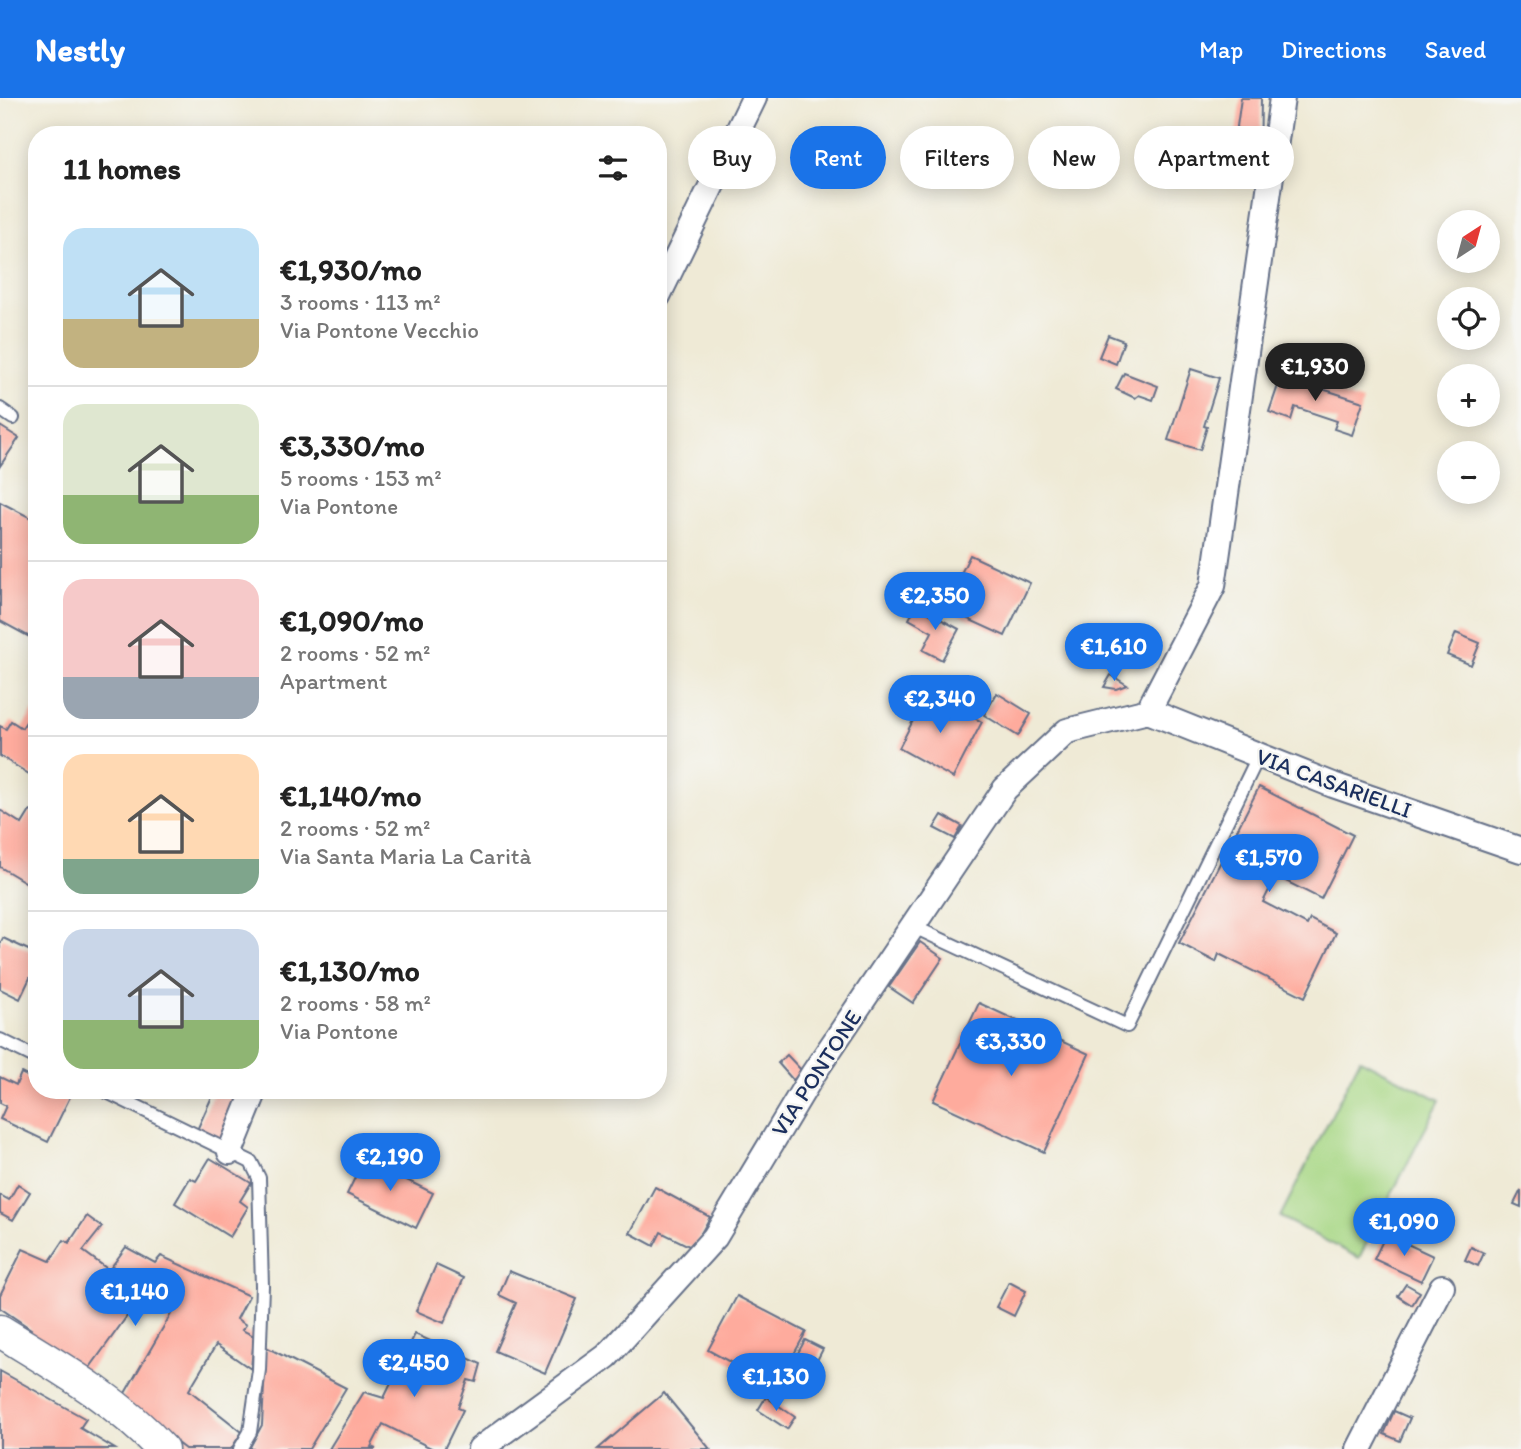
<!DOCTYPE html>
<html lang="en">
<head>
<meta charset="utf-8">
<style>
  body { margin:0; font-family:Itim,sans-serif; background:#f6f6f6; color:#222; height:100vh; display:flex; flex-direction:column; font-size:26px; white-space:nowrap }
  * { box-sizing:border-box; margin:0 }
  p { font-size:23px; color:#767676 }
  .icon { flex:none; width:38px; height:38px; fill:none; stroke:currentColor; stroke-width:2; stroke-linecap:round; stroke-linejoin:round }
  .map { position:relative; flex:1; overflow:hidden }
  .side { position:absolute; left:28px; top:28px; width:639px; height:973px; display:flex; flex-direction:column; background:#fff; border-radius:28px; box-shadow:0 4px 18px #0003 }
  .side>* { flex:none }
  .top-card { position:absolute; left:688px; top:28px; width:665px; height:63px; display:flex; gap:14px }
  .needle { width:46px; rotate:36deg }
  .fabs { position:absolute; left:1437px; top:112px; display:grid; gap:14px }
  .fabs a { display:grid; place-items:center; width:63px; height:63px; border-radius:50%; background:#fff; box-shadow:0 4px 18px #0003; font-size:35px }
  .price { position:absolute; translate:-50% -60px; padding:0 16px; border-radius:24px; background:#1a73e8; color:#fff; font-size:23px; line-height:46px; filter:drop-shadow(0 2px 4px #0008) }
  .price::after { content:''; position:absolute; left:50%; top:42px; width:21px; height:16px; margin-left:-10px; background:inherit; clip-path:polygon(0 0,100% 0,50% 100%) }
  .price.on { background:#222; color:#fff }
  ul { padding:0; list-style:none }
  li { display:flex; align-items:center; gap:21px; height:175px; padding:0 35px }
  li+li { border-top:2px solid #e0e0e0 }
  li span { display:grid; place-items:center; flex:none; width:196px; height:140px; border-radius:21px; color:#555 }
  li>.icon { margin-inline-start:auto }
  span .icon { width:84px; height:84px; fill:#fffc; stroke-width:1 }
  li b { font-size:30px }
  h2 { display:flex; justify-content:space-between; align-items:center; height:84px; padding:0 35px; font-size:30px }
  .pill { padding:0 24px; border-radius:32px; background:#fff; box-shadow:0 4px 18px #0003; font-size:24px; line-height:63px }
  .pill.on { background:#1a73e8; color:#fff }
  header { display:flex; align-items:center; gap:42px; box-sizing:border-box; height:98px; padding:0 35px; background:#1a73e8; color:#fff }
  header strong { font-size:33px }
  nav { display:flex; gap:38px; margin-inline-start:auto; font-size:24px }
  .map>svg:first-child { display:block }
</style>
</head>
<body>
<header>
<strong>Nestly</strong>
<nav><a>Map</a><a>Directions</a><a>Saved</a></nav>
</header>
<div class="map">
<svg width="1521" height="1351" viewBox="0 0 1521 1351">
  <rect width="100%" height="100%" fill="#f6f6f2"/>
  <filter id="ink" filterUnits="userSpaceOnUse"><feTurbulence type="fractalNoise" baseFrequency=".0143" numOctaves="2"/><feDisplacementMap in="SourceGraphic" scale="14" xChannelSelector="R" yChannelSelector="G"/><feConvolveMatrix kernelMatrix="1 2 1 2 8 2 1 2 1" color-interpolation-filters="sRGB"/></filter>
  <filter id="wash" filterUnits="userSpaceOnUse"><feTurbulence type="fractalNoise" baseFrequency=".00686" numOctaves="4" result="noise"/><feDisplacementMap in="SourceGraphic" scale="28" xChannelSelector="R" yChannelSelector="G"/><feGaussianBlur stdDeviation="1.57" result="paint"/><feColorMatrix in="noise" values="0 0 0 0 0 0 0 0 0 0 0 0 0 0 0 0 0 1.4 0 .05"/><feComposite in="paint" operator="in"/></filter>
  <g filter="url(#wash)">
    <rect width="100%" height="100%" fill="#efead6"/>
    <!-- green -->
    <polygon fill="#a7d784" stroke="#618371" stroke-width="2" points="1360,961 1440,1002 1359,1160 1280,1119"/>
    <g id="blocks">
      <!-- building -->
      <g fill="#feab9d">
        <polygon points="1241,0 1261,0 1260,70 1232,64"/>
        <polygon points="1108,237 1124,243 1116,266 1099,259"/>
        <polygon points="1191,271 1219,280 1204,328 1207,329 1200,352 1168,342"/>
        <polygon points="1124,275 1158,288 1153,302 1139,297 1135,300 1116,291"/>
        <polygon points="1282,276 1296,281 1297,278 1315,283 1316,289 1363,304 1352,337 1334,331 1337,323 1295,309 1291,322 1269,314"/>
        <polygon points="0,328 19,340 0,368"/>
        <polygon points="0,404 37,423 37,543 0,523"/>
        <polygon points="970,457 1030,485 1005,538 944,510"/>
        <polygon points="916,508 959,531 942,562 923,552 932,534 909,521"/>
        <polygon points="1456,535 1480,545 1471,567 1447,557"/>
        <polygon points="1111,577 1127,587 1116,591 1104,589"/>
        <polygon points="927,595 982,624 953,680 899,650"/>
        <polygon points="997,595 1031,616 1018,638 984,617"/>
        <polygon points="33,613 37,616 37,681 0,658 0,628 6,631 11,623 22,630"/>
        <polygon points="1259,689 1353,737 1321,801 1276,778 1263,804 1307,827 1310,821 1336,835 1305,899 1219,856 1216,864 1179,845"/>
        <polygon points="0,712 22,726 30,713 37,716 37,791 0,769"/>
        <polygon points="942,717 962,728 955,741 934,730"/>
        <polygon points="3,840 37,856 37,865 20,901 0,891 0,846"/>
        <polygon points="920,844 943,860 913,905 889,889"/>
        <polygon points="979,905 1089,956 1044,1054 933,1003"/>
        <polygon points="787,957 803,974 793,982 778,965"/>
        <polygon points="21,975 37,983 37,992 57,992 70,999 48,1044 0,1021 6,1008 0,1005 0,979 16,987"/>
        <polygon points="215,992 248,992 225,1044 197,1032"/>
        <polygon points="210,1060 251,1085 240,1103 248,1109 230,1139 175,1105 190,1080 196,1083"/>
        <polygon points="364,1061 433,1095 416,1130 347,1096"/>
        <polygon points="18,1086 30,1094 13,1122 0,1115 0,1097 9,1102"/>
        <polygon points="655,1089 710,1119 693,1150 661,1134 654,1148 630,1135"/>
        <polygon points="1521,1092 1521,1109 1514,1106"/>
        <polygon points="87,1118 102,1129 83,1153 109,1172 126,1149 155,1165 161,1158 249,1198 237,1221 246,1227 242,1232 254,1238 251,1271 216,1247 189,1292 242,1334 231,1351 185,1351 121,1302 171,1216 143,1196 86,1275 27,1237 31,1231 0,1210 0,1197 23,1151 50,1163 64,1142 69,1145"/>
        <polygon points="1386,1136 1433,1158 1421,1183 1374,1161"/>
        <polygon points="1471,1149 1484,1155 1478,1168 1465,1162"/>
        <polygon points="436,1167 464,1180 444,1225 416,1213"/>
        <polygon points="509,1173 577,1201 545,1275 495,1253 516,1205 499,1197"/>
        <polygon points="1009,1184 1026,1193 1014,1218 996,1209"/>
        <polygon points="1406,1186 1420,1194 1412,1207 1398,1198"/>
        <polygon points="737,1198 806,1234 776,1289 708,1252"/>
        <polygon points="415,1236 481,1266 476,1284 468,1282 458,1310 463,1312 444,1351 433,1351 383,1326 371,1349 376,1351 329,1351 364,1294 384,1300"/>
        <polygon points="805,1242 823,1251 811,1274 793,1264"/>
        <polygon points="266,1249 346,1290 309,1351 249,1351 262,1327"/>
        <polygon points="0,1273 86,1321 80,1330 115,1351 0,1351"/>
        <polygon points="664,1295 710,1351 598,1351"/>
        <polygon points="766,1299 795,1319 787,1331 758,1312"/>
        <polygon points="1394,1313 1410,1320 1400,1343 1384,1336"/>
      </g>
    </g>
  </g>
  <g filter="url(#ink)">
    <use href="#blocks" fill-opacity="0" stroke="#657088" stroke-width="2"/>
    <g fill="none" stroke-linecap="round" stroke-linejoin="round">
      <defs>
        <g id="service">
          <polyline points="0,311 13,320"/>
          <polyline points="912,828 1127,928 1259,657"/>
          <polyline points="0,942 37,960"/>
          <polyline points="103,992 251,1064 259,1080 262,1188 259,1272 250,1334 240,1351"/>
        </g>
        <g id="minor">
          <polyline points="658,198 754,0"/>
          <polyline points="1148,613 1213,488 1282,0"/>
          <polyline points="1148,613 1333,687 1521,752"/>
          <polyline points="230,1054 255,992"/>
          <polyline points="480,1351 607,1258 715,1139 813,976 1005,691 1067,633 1148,613"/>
          <polyline points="1359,1351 1442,1189"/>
        </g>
        <path id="tertiary" d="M0,1233C57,1268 116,1301 162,1351"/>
      </defs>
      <!-- service casing -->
      <use href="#service" stroke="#657088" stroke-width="16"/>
      <!-- minor casing -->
      <use href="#minor" stroke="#657088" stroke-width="28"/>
      <!-- tertiary casing -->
      <use href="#tertiary" stroke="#657088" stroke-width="35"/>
      <!-- service -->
      <use href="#service" stroke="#fff" stroke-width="12"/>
      <!-- minor -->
      <use href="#minor" stroke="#fff" stroke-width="24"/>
      <!-- tertiary -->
      <use href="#tertiary" stroke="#fff" stroke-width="32"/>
    </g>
  </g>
  <g text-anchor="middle" stroke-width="5" stroke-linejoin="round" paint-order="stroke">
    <!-- street labels -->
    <g font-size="23" fill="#1b2f5e" stroke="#f6f6f2">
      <text transform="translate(1334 685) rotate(20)" y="8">VIA CASARIELLI</text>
      <text transform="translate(816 975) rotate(-57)" y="8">VIA PONTONE</text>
    </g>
  </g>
</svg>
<div class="fabs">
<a><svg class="needle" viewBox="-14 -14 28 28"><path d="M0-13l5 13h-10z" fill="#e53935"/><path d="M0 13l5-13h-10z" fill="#767676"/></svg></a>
<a><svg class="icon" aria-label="locate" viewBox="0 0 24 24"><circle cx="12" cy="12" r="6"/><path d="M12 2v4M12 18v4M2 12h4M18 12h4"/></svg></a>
<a>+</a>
<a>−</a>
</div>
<b class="price on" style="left:1315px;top:305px">€1,930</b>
<b class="price" style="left:935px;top:534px">€2,350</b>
<b class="price" style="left:1114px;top:585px">€1,610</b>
<b class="price" style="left:940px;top:637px">€2,340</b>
<b class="price" style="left:1269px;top:796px">€1,570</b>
<b class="price" style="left:1011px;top:980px">€3,330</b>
<b class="price" style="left:390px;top:1095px">€2,190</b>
<b class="price" style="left:1404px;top:1160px">€1,090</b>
<b class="price" style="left:135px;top:1230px">€1,140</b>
<b class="price" style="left:414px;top:1301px">€2,450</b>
<b class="price" style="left:776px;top:1315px">€1,130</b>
<div class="top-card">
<a class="pill">Buy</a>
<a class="pill on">Rent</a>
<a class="pill">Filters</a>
<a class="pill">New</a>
<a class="pill">Apartment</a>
</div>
<section class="side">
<h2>11 homes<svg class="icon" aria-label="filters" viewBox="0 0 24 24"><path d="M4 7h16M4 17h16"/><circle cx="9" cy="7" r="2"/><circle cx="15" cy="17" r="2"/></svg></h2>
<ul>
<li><span style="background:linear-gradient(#bfe0f5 65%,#c2b280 0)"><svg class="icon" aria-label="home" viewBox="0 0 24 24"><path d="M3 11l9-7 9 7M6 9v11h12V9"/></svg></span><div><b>€1,930/mo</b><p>3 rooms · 113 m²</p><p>Via Pontone Vecchio</p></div></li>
<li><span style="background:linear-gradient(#dfe7d0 65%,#8fb573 0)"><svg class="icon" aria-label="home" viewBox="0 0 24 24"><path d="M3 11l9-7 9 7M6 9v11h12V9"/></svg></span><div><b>€3,330/mo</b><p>5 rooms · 153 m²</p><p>Via Pontone</p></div></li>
<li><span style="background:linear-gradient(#f6c9c9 70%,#9aa5b1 0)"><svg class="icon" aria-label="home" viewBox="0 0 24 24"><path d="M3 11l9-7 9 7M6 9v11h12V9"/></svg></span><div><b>€1,090/mo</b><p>2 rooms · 52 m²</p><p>Apartment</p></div></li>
<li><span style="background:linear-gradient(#ffd9b3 75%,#7fa58c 0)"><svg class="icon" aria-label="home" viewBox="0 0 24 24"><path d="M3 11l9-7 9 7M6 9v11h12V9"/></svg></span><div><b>€1,140/mo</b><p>2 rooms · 52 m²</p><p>Via Santa Maria La Carità</p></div></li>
<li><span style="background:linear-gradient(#c9d6e8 65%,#8fb573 0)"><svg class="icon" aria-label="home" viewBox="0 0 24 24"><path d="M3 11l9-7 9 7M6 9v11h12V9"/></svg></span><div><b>€1,130/mo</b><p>2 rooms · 58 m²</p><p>Via Pontone</p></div></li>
</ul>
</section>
</div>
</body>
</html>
